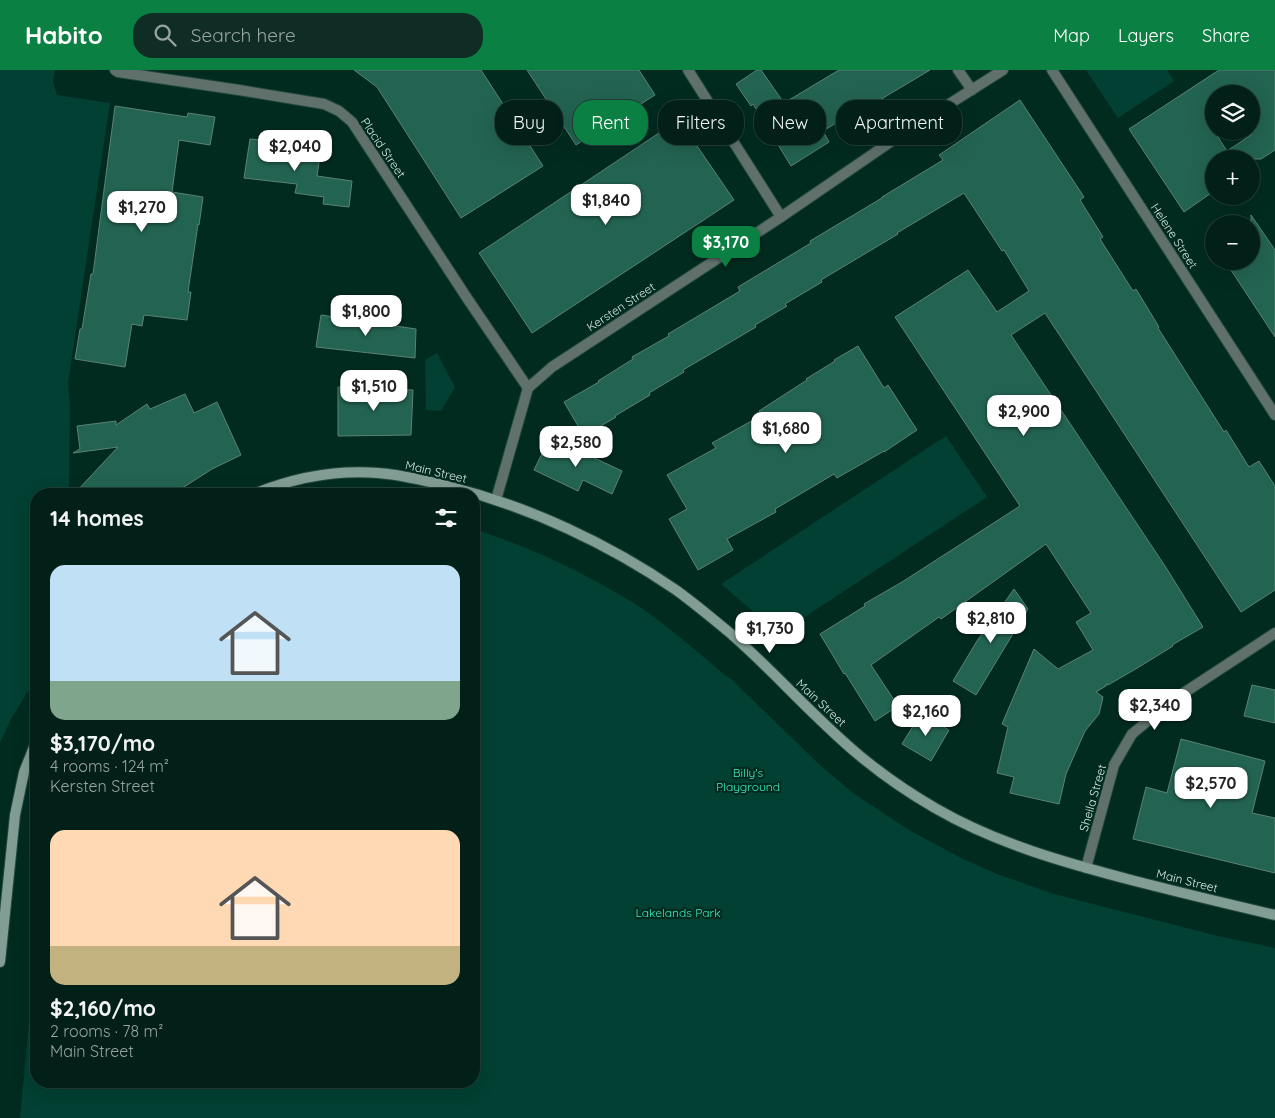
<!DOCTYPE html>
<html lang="en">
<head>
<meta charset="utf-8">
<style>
  body { margin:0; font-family:Quicksand,sans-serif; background:#102d25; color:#f1f3f6; height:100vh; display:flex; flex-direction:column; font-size:19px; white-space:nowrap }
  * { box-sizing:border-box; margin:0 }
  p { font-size:16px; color:#96a3a2 }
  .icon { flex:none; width:28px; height:28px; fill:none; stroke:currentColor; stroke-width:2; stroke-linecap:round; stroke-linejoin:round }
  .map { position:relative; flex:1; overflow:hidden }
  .details { position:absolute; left:30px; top:418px; width:450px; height:600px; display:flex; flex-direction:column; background:#022018; border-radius:20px; box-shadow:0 5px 20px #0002,0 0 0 1px #233e37 }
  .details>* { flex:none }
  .banner { position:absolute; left:495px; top:30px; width:475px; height:45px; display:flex; gap:10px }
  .fabs { position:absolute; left:1205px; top:15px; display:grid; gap:10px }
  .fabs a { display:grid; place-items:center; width:55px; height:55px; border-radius:50%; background:#022018; box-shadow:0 5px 20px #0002,0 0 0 1px #233e37; font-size:25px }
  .price { position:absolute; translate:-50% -42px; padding:0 11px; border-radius:10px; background:#fff; color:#222; font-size:16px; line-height:32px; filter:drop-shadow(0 1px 2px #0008) }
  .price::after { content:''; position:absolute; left:50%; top:30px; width:15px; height:11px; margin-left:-8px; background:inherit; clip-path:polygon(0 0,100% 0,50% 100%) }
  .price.current { background:#0b8043; color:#fff }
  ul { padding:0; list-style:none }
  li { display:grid; align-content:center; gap:10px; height:265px; padding:0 20px }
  li span { display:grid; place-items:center; height:155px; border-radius:15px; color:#555 }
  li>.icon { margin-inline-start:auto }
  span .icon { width:90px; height:90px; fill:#fffc; stroke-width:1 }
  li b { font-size:21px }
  h2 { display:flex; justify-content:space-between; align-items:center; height:60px; padding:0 20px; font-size:21px }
  .chip { padding:0 18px; border-radius:20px; background:#022018; box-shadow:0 5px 20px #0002,0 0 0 1px #233e37; font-size:18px; line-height:45px }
  .chip.current { background:#0b8043; color:#fff }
  header { display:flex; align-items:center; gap:30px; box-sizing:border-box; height:70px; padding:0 25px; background:#0b8043; color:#fff }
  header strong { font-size:24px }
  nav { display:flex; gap:28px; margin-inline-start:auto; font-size:18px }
  .search { width:350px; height:45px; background:#102d25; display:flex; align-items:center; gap:12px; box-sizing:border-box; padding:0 18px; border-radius:20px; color:#96a3a2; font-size:19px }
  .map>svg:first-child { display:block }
</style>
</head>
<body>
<header>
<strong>Habito</strong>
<div class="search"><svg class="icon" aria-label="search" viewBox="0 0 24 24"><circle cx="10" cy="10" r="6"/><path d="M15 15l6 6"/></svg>Search here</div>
<nav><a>Map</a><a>Layers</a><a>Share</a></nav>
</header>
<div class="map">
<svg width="1275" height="1048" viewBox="0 0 1275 1048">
  <rect width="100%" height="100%" fill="#022b20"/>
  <!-- green -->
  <g fill="#014032">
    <polygon points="0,0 55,0 53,12 57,25 110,33 68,313 70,337 69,417 68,424 36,424 36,608 11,649 0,673"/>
    <polygon points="1086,0 1167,0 1174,11 1118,48"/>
    <polygon points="437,283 455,317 441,341 426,340 425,290"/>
    <polygon points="946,366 987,427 779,564 721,514"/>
    <path d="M474,459C522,475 569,495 613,521C622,526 631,531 640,537C670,558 698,582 726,606L731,609L820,695L853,723L909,760L961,788L997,804L1054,824L1218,866L1275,878V1048H20L36,876V1011H474Z"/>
  </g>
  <!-- building -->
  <g fill="#236351" stroke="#5b8275" fill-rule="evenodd">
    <polygon points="354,0 481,0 543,96 461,148 377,17"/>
    <polygon points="527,0 639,0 655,25 576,75"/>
    <polygon points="757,0 761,0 784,33 839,0 930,0 873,34 871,32 823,61 829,72 791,96 753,34 751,36 736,14"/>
    <path d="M1219,0H1275V80L1261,89H1214V121L1184,142L1129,59ZM1214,24H1251V65L1227,81L1214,61Z"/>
    <polygon points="1020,30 1084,127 1080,130 1103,167 1100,169 1133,221 1136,219 1159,257 1158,258 1224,362 1226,360 1249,397 1259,391 1275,416 1275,520 1241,542 1045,243 1011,265 1165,496 1203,557 1172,575 1173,576 1139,597 1108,615 1106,614 1106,616 1096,622 1103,627 1099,644 1085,661 1066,704 1059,734 1010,723 1014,707 997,703 1008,657 1002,654 1034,579 1058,599 1093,580 1076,552 1091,543 1046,474 941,549 939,547 871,595 898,636 875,651 845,603 844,604 820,564 865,536 864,534 902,512 1020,436 895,247 968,200 997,242 1029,221 1004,180 1002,181 964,123 897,163 898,164 821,210 822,212 785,234 787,236 755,255 756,257 683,300 684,302 649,323 650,325 615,346 616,347 584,366 564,332 599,312 598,311 633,289 632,287 669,266 668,264 740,221 738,217 811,173 810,171 882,128 882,127 943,90 939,85"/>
    <polygon points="115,36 187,47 188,43 215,47 210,75 179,70 172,122 203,127 199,155 198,154 188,222 191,222 187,250 144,245 142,256 132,254 125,297 75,289 80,259 82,259 91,204 93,204"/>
    <polygon points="680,51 734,130 532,263 479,183 674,53 675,54"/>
    <polygon points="250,69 282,72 281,82 320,86 317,106 352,111 349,137 323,134 324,127 295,123 297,114 244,108"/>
    <polygon points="1251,145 1275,180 1275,267 1225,191 1251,191"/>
    <polygon points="321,245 416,259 415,288 316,277"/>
    <polygon points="858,276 884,318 888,315 917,360 884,382 884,381 837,408 834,404 775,439 776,442 727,469 733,480 698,500 669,449 687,439 667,405 716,378 712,373 762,345 759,341 807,310 806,309 835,291 834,290"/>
    <polygon points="338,317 413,320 411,365 338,366"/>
    <polygon points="185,324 194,343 217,332 241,385 212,399 173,424 74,424 118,377 73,383 80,379 77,356 116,351 116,355 147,334 150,339"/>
    <polygon points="550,367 622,401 612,424 583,410 578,421 534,400"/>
    <polygon points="1014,519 1028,539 976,625 953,611 977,571"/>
    <polygon points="1252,615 1275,620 1275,653 1244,646"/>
    <polygon points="921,643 949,660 931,691 902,674"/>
    <polygon points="1181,669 1265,691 1252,743 1275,748 1275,803 1133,769 1146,717 1167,723"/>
  </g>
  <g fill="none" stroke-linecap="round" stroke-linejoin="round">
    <defs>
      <g id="street">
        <polyline points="115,0 118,2 239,20 324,34 339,41 352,52 467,228 528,318"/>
        <polyline points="688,0 781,147"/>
        <polyline points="958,0 972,20"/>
        <polyline points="1052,0 1275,345"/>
        <polyline points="496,430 528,318 552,297 781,147 905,62 1003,0"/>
        <polyline points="1086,798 1114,695 1132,664 1173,630 1275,563"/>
      </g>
      <g id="secondary">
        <path d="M254,424C293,408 336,400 378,403C403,405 427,411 451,417C530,437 609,474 676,520C694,533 712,548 730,563C775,602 814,648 860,686C883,705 909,723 935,738C997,774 1066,793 1135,811C1182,823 1228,834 1275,845"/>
        <polyline points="0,892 15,745 24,702 36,672"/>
      </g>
    </defs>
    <!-- street casing -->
    <use href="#street" stroke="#23493e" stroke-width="12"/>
    <!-- secondary casing -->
    <use href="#secondary" stroke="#23493e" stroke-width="12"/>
    <!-- street -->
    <use href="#street" stroke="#60716b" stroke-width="10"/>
    <!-- secondary -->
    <use href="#secondary" stroke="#829d94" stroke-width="10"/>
  </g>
  <g text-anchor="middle" stroke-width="4.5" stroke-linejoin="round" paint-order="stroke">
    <!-- street labels -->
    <g font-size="12" fill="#d1e6de" stroke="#022b20">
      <text transform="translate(383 78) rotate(56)" y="4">Placid Street</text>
      <text transform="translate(1174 166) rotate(57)" y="4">Helene Street</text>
      <text transform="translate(621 237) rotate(-33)" y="4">Kersten Street</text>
      <text transform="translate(436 402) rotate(13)" y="4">Main Street</text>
      <text transform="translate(821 633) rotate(43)" y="4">Main Street</text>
      <text transform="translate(1093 728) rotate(-74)" y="4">Sheila Street</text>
      <text transform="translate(1187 811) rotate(14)" y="4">Main Street</text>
    </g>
    <!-- park labels -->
    <g font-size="12" fill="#3eeabf" stroke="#022b20">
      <text x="748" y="707">Billy's<tspan x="748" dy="14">Playground</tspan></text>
      <text x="678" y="847">Lakelands Park</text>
    </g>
  </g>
</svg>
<div class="fabs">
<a><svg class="icon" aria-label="layers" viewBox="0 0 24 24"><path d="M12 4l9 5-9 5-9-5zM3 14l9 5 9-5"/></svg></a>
<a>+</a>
<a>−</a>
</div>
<b class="price" style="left:295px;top:102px">$2,040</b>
<b class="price" style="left:606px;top:156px">$1,840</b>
<b class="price" style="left:142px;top:163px">$1,270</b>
<b class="price current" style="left:726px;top:198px">$3,170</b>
<b class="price" style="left:366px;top:267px">$1,800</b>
<b class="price" style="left:374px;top:342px">$1,510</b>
<b class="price" style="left:1024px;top:367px">$2,900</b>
<b class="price" style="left:786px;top:384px">$1,680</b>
<b class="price" style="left:576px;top:398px">$2,580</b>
<b class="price" style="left:991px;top:574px">$2,810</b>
<b class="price" style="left:770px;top:584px">$1,730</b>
<b class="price" style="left:1155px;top:661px">$2,340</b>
<b class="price" style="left:926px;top:667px">$2,160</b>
<b class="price" style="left:1211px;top:739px">$2,570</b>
<div class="banner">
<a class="chip">Buy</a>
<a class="chip current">Rent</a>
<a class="chip">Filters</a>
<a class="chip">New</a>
<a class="chip">Apartment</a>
</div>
<section class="details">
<h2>14 homes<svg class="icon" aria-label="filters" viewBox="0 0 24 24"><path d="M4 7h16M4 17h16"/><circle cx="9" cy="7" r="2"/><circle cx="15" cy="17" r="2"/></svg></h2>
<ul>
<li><span style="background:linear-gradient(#bfe0f5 75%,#7fa58c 0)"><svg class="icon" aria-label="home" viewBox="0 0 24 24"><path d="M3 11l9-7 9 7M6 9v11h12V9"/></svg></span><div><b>$3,170/mo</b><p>4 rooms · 124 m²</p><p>Kersten Street</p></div></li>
<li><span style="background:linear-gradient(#ffd9b3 75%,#c2b280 0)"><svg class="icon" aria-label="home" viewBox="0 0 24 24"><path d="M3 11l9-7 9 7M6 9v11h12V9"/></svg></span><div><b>$2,160/mo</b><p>2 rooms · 78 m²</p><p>Main Street</p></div></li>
</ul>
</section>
</div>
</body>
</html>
